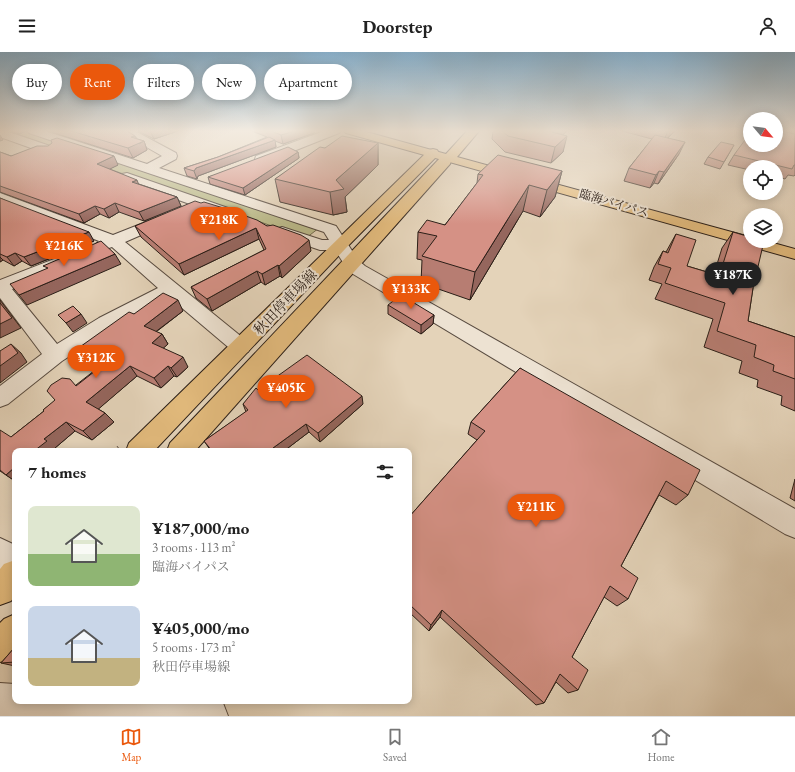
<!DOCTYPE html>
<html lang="en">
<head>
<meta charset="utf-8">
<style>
  body { margin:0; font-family:"EB Garamond","Noto Serif JP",serif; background:#f2f2f2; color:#222; height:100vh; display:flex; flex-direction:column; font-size:15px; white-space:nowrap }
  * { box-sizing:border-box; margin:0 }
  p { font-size:13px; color:#767676 }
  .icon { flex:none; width:22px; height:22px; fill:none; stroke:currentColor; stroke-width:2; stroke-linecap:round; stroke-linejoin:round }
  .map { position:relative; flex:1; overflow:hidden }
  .sheet { position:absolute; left:12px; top:396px; width:400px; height:256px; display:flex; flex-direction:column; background:#fff; border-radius:8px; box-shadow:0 2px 10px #0003 }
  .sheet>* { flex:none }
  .hud { position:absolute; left:12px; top:12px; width:400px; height:36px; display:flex; gap:8px }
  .needle { width:26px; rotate:119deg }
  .buttons { position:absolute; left:743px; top:60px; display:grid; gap:8px }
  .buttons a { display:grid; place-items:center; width:40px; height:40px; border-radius:50%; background:#fff; box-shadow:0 2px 10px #0003; font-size:20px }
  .price { position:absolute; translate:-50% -34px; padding:0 9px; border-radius:14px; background:#ea580c; color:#fff; font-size:13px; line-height:26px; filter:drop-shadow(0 1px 2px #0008) }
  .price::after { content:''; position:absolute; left:50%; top:24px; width:12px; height:9px; margin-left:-6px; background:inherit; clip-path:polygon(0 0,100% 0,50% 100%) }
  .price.active { background:#222; color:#fff }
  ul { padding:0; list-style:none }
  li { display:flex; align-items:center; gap:12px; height:100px; padding:0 16px }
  li span { display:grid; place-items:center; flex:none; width:112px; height:80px; border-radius:8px; color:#555 }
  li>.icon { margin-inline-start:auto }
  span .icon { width:48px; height:48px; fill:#fffc; stroke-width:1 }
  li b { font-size:17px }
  h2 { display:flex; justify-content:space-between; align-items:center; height:48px; padding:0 16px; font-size:17px }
  .chip { padding:0 14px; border-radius:18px; background:#fff; box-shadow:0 2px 10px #0003; font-size:14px; line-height:36px }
  .chip.active { background:#ea580c; color:#fff }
  header { display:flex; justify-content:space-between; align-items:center; height:52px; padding:0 16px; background:#fff; font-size:18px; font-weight:700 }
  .menu { display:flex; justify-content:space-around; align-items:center; height:56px; border-top:1px solid #e0e0e0; background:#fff; font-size:11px; color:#767676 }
  .menu a { display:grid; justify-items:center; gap:2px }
  .menu .active { color:#ea580c }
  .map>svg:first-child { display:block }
</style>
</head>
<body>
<header><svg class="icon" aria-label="menu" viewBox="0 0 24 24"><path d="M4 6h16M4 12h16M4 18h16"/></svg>Doorstep<svg class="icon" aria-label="person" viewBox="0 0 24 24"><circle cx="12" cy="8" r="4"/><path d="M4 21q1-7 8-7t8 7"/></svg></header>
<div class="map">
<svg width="795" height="664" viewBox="0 0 795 664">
  <rect width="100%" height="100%" fill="#e4d3b9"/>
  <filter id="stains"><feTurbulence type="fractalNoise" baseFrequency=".005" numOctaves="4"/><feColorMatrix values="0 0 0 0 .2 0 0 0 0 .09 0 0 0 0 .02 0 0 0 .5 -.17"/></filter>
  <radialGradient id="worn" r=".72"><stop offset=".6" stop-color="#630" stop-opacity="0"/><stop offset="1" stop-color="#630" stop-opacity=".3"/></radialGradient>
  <!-- green -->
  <polygon fill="#bbba8a" stroke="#726c50" points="1,79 32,79 319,176 306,186"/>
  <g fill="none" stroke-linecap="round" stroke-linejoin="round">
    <defs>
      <g id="minor">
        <polygon points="0,79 6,79 53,95 55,98 53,101 45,101 0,85"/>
        <polygon points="27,79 45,79 147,112 162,104 122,81 120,79 135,79 176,101 177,104 176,107 159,116 336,174 358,208 365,214 795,457 795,486 785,482 353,222 346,215 335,198 320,198 276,183 274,180 276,177 282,175 322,188 329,188 324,180 29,81"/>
        <polygon points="324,79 341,79 339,81 266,110 256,110 255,107 256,104"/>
        <polygon points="127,121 228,156 230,159 228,162 223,163 218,162 122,128 120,125 122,122"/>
        <polygon points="0,141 113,183 161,164 166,162 171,164 174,167 171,170 125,190 248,290 251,295 248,300 241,302 234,300 169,245 113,276 62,309 8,352 0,355 0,334 42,302 0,246 0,228 67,202 73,201 79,202 81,206 79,210 12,237 57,292 99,266 158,236 112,195 103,198 97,196 95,193 99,189 0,150"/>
        <polygon points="0,486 15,493 15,526 0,518"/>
        <polygon points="0,631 15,632 15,649 217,649 223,651 228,664 0,664"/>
      </g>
      <g id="major">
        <polygon points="433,97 437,98 439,101 437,104 346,196 154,399 126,399 129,391 429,98"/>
        <polygon points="445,105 450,106 451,109 450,112 195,399 167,399 170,391 440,106"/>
        <polygon points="15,508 15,544 11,549 0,553 0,517 4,512"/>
        <polygon points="15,562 15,602 12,606 0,610 0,571 4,567"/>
      </g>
      <polygon id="highway" points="344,79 363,79 446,102 467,79 479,79 457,105 750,185 750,189 766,189 795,197 795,207 346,81"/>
    </defs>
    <!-- minor casing -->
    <use href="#minor" stroke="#584b40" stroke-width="2"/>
    <!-- major casing -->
    <use href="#major" stroke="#2a1e17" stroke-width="2"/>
    <!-- highway casing -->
    <use href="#highway" stroke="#2a1e17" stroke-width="2"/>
    <!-- path -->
    <polyline stroke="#2a1e17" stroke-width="2.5" stroke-dasharray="3 2" stroke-linecap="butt" points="114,399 118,395"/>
    <!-- minor -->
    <use href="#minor" fill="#ede2d2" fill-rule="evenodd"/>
    <!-- major -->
    <use href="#major" fill="#e2ba7c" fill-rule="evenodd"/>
    <!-- highway -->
    <use href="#highway" fill="#e2ba7c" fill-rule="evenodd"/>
  </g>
  <!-- wall -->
  <g fill="#b77d72" stroke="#2a1e17">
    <polygon points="11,79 26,79 19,82"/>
    <polygon points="48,79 127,79 135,84 137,87 144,89 147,98 133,106"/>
    <polygon points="138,79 178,79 154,87"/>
    <polygon points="252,79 314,79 314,81 283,92 275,89 276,95 198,124 197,127 187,124 184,116 218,105 267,85"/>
    <polygon points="493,79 567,79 562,83 563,100 551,111 505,100 492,87"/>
    <polygon points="622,79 675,79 668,86 679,102 658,132 654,131 650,136 624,129 629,116 652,87"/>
    <polygon points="776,79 795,79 795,123 794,124 788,123 785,127 776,124 776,115 750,115 750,118 728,113 734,103"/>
    <polygon points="378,91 378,113 345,145 347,160 333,163 280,150 275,127 325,96"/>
    <polygon points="734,93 720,117 704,112 708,105"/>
    <polygon points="0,100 11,104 118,113 109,117 139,132 177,145 181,154 144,169 119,160 109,166 100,162 84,171 0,140"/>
    <polygon points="298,100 299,106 245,143 210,132 208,125"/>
    <polygon points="562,119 555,145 540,165 523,159 470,248 421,231 422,208 417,207 418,180 445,173 477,131 478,122"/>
    <polygon points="0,146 94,189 31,214 22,209 14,214 3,208 0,210"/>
    <polygon points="236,163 267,174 311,199 282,226 280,224 265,233 261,230 212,259 196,246 191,235 264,198 259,187 184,223 141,185 135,174"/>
    <polygon points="733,180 753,236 748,269 795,285 795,359 781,353 782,344 757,335 758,328 739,321 742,309 704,295 713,267 655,247 662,232 649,228 654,215 663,199 666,200 676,182 687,214 714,222 722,196"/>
    <polygon points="388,253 434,263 433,272 421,282 388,262"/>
    <polygon points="183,259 156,280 162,282 168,292 163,296 188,315 177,325 174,324 161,336 137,324 98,357 105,361 114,370 92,388 75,379 55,396 57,398 56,399 15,399 15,429 0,419 11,385 44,359 43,358 76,333 99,315 85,307 77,297 134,262"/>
    <polygon points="520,316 688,443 676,453 659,443 621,514 628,547 617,554 604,545 572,605 578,638 568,641 556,630 544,651 536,653 440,565 429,579 409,560 409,465 477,388 468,382 471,370"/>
    <polygon points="258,338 363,352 320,390 309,380 284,399 211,399 204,389 246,360 243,352"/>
    <polygon points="795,427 795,449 790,446"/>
    <polygon points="15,595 15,614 1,611"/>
  </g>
  <!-- shaded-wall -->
  <g fill="#95665d" stroke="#2a1e17">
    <polygon points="17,79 26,79 19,82"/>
    <polygon points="150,79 178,79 154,87"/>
    <polygon points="294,79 314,79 314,81 283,92 281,83"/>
    <polygon points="553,79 567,79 550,94 552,80"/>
    <polygon points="668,79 675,79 663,90"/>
    <polygon points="0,83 3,88 0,89"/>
    <polygon points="135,84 139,92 144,89 147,98 133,106 128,96 131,85"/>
    <polygon points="567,84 563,100 551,111 555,95"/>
    <polygon points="275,88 276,95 198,124 197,127 194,119 196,116"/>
    <polygon points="685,90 679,102 658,132 664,120"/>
    <polygon points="378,91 378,113 345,145 347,160 333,163 330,140 336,128"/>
    <polygon points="298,100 299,106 245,143 243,136"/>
    <polygon points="114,104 118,113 102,121 97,112"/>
    <polygon points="562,119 555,145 540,165 547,138"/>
    <polygon points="659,119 654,131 650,136 656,123"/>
    <polygon points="137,128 140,136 132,130"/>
    <polygon points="529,133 523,159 470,248 475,220"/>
    <polygon points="177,145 181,154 144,169 139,160"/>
    <polygon points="115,151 119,160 109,166 104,157"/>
    <polygon points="95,154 100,162 84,171 79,162"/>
    <polygon points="256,176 259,187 184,223 179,212"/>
    <polygon points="89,180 94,189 31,214 24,205"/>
    <polygon points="309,188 311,199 282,226 279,214"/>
    <polygon points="15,201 22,209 14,214 7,205"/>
    <polygon points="115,202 121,212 27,253 19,243"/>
    <polygon points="0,205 3,208 0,210"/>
    <polygon points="278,213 280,224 265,233 262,222"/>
    <polygon points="257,219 261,230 212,259 207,247"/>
    <polygon points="0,248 21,276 0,286"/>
    <polygon points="178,248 183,259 150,284 144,274"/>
    <polygon points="81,262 87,271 73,280 66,271"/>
    <polygon points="434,263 433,272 421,282 421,273"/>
    <polygon points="162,282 168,292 158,301 152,291"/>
    <polygon points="11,292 21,301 27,310 0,331 0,314"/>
    <polygon points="183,305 188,315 177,325 171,316"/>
    <polygon points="130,314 137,324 95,360 86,350"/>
    <polygon points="168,314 174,324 161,336 154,326"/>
    <polygon points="362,344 363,352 320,390 318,381"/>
    <polygon points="105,361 114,370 92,388 83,379"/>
    <polygon points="66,370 75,379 55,396 57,398 56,399 34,399 44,387"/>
    <polygon points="306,372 309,380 284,399 274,399 273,396"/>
    <polygon points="15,415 15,429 6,423"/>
    <polygon points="442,558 440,565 429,579 431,573"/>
  </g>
  <!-- building -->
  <g fill="#d59185" stroke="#2a1e17">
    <polygon points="71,79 127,79 135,84 131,85 144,89 128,96"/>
    <polygon points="271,79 294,79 281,83"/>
    <polygon points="502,79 553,79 552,80 567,84 555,95 508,84"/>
    <polygon points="776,79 782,79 795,82 795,113 794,113 792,117 734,103 750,81 750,93 776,93"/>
    <polygon points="655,83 685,90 664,120 659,119 656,123 629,116"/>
    <polygon points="342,84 378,91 336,128 344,137 330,140 275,127 320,95 325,96"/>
    <polygon points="269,85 275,88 196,116 194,119 184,116 218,105"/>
    <polygon points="57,86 114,104 97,112 137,128 132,130 177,145 139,160 115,151 104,157 95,154 79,162 0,134 0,100 11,104 37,94 48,94 52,91 51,88"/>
    <polygon points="721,90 734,93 724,110 708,105"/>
    <polygon points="288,95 298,100 243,136 208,125"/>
    <polygon points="498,103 562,119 547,138 529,133 475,220 422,204 437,184 418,180 427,168 445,173 483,123 478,122"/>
    <polygon points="0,146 89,180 24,205 15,201 7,205 0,202"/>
    <polygon points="195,149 201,151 204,150 230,158 236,163 240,162 257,168 267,174 273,173 301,183 309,188 279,214 278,213 262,222 257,219 207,247 191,235 266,197 256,176 179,212 135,174"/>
    <polygon points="733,180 750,185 750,189 764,189 753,236 748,269 795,285 795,327 773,319 774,313 754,305 756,293 717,279 725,251 665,231 671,216 658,212 663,199 668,201 676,182 696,188 687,214 717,223 720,214 722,215"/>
    <polygon points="101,189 115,202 19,243 10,232 48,216 43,214"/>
    <polygon points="163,241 178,248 144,274 162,282 152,291 183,305 171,316 168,314 154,326 130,314 86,350 105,361 83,379 66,370 44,387 47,389 34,399 15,399 15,415 6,423 0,418 0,378 11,385 44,359 43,358 55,348 47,339 51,333 62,326 70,327 76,334 104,312 77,297 129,260 134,262"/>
    <polygon points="401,243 434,263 421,273 388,253"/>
    <polygon points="0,251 12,266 0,272"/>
    <polygon points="73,254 81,262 66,271 58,263"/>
    <polygon points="11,292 18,301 0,314 0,299"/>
    <polygon points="307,303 362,344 318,381 306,372 273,396 276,399 212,399 204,389 248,358 243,352 256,336 258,338"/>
    <polygon points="520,316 700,418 688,443 666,429 621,514 638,526 628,547 610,534 572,605 588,618 578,638 560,622 544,651 442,558 431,573 409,552 409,465 485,379 471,370"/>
    <polygon points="15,595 15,610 1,611"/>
  </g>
  <!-- sky -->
  <linearGradient id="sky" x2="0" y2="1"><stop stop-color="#88b5d5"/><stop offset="0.46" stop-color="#f3ebe0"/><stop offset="1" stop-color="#f3ebe0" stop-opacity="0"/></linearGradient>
  <rect width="795" height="172" fill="url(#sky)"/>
  <g text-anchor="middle" stroke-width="4" stroke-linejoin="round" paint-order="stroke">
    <!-- far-street labels -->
    <g font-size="12" fill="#2a1e17" stroke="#ede2d2">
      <text transform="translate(614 151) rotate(16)" y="4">臨海バイパス</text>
    </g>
    <!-- street labels -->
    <g font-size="14" fill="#2a1e17" stroke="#ede2d2">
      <text transform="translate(285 250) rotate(-46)" y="5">秋田停車場線</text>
    </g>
  </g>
  <rect width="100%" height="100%" filter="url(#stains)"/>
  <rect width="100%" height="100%" fill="url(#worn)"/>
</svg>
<div class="buttons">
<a><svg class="needle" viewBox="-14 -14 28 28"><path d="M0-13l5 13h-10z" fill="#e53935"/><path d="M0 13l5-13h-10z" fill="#767676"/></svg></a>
<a><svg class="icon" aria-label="locate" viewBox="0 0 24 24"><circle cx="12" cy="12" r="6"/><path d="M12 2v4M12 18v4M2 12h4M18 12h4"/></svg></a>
<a><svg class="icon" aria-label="layers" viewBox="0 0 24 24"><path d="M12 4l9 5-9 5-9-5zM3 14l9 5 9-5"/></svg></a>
</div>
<b class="price" style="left:219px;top:189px">¥218K</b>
<b class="price" style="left:64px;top:215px">¥216K</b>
<b class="price active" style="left:733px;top:244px">¥187K</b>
<b class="price" style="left:411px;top:258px">¥133K</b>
<b class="price" style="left:96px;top:327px">¥312K</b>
<b class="price" style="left:286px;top:357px">¥405K</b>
<b class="price" style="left:536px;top:476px">¥211K</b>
<div class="hud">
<a class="chip">Buy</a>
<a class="chip active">Rent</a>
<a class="chip">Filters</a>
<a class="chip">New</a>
<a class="chip">Apartment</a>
</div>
<section class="sheet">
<h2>7 homes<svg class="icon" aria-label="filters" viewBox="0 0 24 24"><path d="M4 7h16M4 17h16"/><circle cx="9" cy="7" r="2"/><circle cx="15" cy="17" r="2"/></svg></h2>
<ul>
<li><span style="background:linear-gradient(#dfe7d0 60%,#8fb573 0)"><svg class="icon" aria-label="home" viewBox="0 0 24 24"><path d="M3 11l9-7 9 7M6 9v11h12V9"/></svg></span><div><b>¥187,000/mo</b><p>3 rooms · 113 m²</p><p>臨海バイパス</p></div></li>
<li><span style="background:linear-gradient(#c9d6e8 65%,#c2b280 0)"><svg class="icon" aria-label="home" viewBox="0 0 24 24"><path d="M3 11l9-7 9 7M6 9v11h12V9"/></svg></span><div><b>¥405,000/mo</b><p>5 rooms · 173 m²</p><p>秋田停車場線</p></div></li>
</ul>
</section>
</div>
<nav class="menu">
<a class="active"><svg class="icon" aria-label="map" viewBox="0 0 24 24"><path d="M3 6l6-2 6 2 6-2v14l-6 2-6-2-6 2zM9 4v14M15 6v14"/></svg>Map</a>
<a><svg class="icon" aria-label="saved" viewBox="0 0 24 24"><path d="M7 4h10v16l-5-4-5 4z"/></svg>Saved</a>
<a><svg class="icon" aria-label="home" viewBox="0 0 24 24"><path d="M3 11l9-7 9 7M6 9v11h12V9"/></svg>Home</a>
</nav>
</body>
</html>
